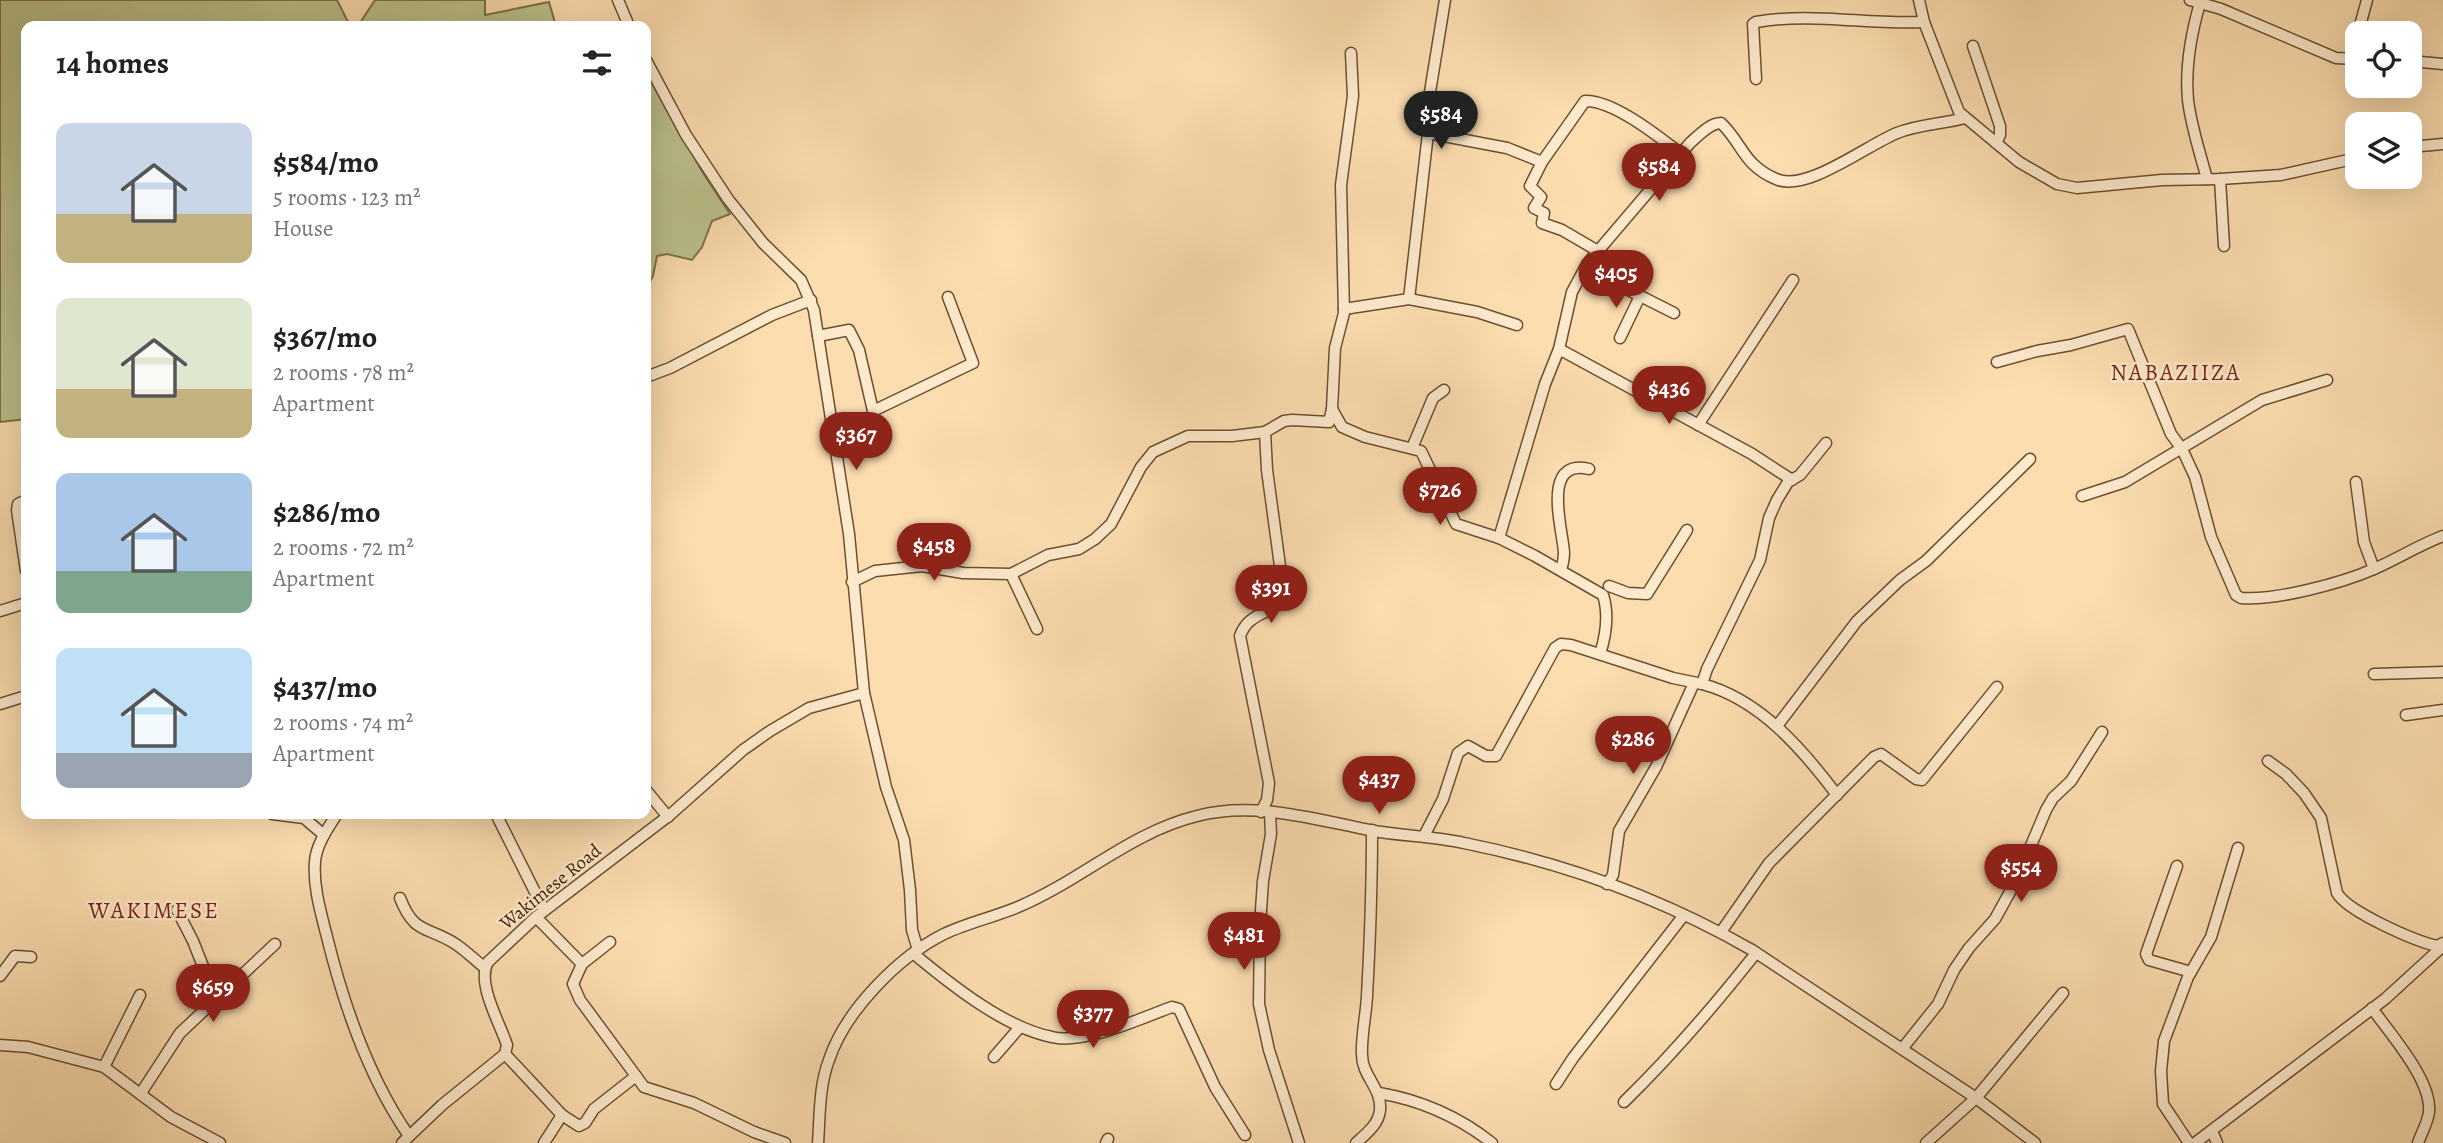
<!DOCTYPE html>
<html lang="en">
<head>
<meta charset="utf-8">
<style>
  body { margin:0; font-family:Alegreya,serif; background:#f6f6f6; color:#222; height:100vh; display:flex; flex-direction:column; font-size:26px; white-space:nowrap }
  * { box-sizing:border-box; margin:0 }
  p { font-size:23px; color:#767676 }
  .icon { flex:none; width:38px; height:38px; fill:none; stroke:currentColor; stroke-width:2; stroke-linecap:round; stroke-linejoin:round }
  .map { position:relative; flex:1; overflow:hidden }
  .drawer { position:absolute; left:21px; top:21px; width:630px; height:798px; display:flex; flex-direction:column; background:#fff; border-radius:14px; box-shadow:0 7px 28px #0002 }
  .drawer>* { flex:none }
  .fabs { position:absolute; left:2345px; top:21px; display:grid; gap:14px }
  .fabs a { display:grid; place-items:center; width:77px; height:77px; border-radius:14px; background:#fff; box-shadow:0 7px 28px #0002; font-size:35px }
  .price { position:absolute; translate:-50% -60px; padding:0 16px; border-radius:24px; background:#8f2418; color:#fff; font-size:23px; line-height:46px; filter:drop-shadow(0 2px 4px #0008) }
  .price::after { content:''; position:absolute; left:50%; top:42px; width:21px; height:16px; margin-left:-10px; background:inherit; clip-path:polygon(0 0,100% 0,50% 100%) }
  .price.on { background:#222; color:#fff }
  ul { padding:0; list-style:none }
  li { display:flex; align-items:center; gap:21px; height:175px; padding:0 35px }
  li span { display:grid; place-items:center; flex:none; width:196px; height:140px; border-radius:14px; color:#555 }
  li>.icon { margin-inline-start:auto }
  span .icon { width:84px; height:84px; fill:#fffc; stroke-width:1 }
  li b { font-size:30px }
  h2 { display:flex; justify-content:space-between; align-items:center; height:84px; padding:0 35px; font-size:30px }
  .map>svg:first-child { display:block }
</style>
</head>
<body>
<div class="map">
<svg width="2443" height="1143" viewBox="0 0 2443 1143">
  <rect width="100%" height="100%" fill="#fcddb0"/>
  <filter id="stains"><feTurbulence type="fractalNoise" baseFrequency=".00286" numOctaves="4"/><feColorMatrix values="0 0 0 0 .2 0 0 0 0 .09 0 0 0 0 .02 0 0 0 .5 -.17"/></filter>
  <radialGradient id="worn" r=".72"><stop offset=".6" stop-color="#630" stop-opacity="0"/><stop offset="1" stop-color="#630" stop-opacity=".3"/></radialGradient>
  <!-- green -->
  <g fill="#bcc28d" stroke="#7c7249" stroke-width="2">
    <polygon points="0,0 337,0 350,26 26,26 26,419 0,422"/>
    <polygon points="375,0 485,0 485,15 549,2 556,26 358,26"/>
    <polygon points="646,73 703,173 730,214 712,221 702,247 692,260 667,254 657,256 653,276 646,289"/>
  </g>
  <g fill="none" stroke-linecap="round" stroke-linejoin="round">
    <defs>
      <g id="minor">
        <polyline points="618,0 629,26"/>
        <polyline points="1919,0 1924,22 1959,112 2019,162 2057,184 2077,188 2162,180 2220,179 2281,175 2357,158"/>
        <polyline points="2190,0 2221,9 2336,58 2357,59"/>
        <path d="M2200,3C2191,34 2185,67 2188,100C2191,126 2200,153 2207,179"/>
        <polyline points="2358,33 2367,0"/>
        <polyline points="1973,46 2000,126 2000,135 1996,143"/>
        <polyline points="646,60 686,135 728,199 763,243 801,280 814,310 849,534 864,693 886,787 904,840 910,890 912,930 918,950"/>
        <polyline points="2410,61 2443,64"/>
        <path d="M1756,79L1753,24L1756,22C1813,12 1867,25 1924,22"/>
        <polyline points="1428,133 1507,148 1542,162"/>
        <polyline points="2410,147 2443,144"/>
        <polyline points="2220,179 2224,246"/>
        <path d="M1598,251L1562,230L1542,223L1544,213L1534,208L1541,197L1530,186L1542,162L1585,101C1613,100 1658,136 1680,153"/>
        <polyline points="1585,268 1674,313"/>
        <polyline points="1409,299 1428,133 1430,92 1445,0"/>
        <polyline points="1344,309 1409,299 1477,312 1517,325"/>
        <polyline points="818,336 849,330 859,350 873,411 973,363 948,297"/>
        <polyline points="1620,338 1640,296"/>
        <polyline points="1559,349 1752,454 1792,480"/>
        <path d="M1997,362L2037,351L2071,345L2128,329L2171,434L2182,449L2195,477L2211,537L2236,595L2241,598C2275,601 2342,583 2374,569C2397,559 2419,545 2443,536"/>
        <polyline points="646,377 670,368 772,315 811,300"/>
        <polyline points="1332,409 1335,348 1344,313 1341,185 1353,96 1351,53"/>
        <polyline points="1698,425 1793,280"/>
        <path d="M1826,443L1800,475L1788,482L1777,500L1769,518L1760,560L1707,669L1702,684C1760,699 1803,750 1837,795"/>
        <polyline points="1412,448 1433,398 1444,390"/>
        <polyline points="2356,482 2364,542 2374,569"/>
        <polyline points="2082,496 2125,482 2262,400 2327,380"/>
        <polyline points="26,500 18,504 17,510 26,571"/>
        <path d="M1499,538L1545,384L1559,349L1572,292L1587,264L1690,143C1699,135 1710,123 1721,123C1743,144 1743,165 1776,179C1806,193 1867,145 1897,133C1919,124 1943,124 1965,118"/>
        <path d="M1561,570C1563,564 1564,559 1564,553C1563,530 1540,458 1589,469"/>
        <polyline points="1011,574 1037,629"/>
        <path d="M852,582L875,571L922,566L963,573L1011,574L1048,555L1079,549L1095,539L1111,524L1141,467L1153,452L1188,436H1232L1265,432L1284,421L1292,420L1329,422L1332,409L1342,427L1365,437L1421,451L1456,524L1499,538L1535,556L1603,595C1609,614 1606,635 1600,654"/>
        <polyline points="1609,586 1628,593 1647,594 1687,530"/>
        <polyline points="0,611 26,603"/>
        <polyline points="2374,674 2443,672"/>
        <polyline points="0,704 26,696"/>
        <polyline points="2406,715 2443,710"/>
        <polyline points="1777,726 1857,621 1900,580 1926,561 2030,459"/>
        <path d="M2268,761L2286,774L2304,793L2321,818L2337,893C2348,912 2415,941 2437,946L2443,943"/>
        <polyline points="646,790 668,817"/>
        <path d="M1261,812L1267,800L1269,783L1240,636C1250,607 1280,618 1283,588L1267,470L1265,432"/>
        <polyline points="1270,813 1271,834 1263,881 1260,925 1259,1004 1269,1050 1299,1143"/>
        <polyline points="272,814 304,818 324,835"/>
        <path d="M337,814C328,828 316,845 315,862C313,887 321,913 327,937C344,1006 368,1077 409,1136"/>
        <polyline points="496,814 544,910"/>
        <polyline points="1424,836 1443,799 1458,753 1468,746 1486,756 1496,756 1555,648 1561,644 1571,645 1673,678 1702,684"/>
        <polyline points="2177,866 2146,954 2149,960 2191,972"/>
        <polyline points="1607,884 1613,875 1619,831 1656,767 1694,683"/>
        <path d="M400,898C414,934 426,926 454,943C465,950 475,960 485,968"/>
        <polyline points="177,910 193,941 206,974 224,993"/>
        <polyline points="536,917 582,964"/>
        <polyline points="1721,932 1769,863 1874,757 1881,754 1916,779 1922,780 1997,687"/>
        <polyline points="610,942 582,964 573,984 580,1000 636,1076"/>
        <path d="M914,954C950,984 1005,1028 1052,1037C1064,1040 1083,1037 1095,1034C1121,1028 1147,1016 1172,1007L1179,1009L1215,1087L1245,1135"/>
        <polyline points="0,976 15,956 31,957"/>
        <path d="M2372,1008C2390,1034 2432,1080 2429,1112C2428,1122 2421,1134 2418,1143"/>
        <polyline points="0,1045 28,1047 104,1067 171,1117 220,1143"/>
        <polyline points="1902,1049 1938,1004 1954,970 1969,948 1995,919 2016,881 2046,810 2053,798 2071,781 2102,732"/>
        <polyline points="505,1054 562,1115 579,1126 585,1123 594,1109 636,1076 644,1087 694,1103 754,1132 785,1143"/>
        <polyline points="994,1057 1020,1027"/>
        <polyline points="104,1067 140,995"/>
        <polyline points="1556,1084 1573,1058 1684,915"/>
        <polyline points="141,1093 180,1033 275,944"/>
        <path d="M1379,1093C1420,1100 1459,1117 1492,1143"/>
        <path d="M1624,1102C1672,1055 1715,1005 1756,953"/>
        <polyline points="2212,1131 2217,1143"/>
        <path d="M402,1143L442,1105L505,1054L507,1045C500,1023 476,983 488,962L536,917L671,814L743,750L770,731L809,708L864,693"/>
        <polyline points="544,1143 562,1115"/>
        <path d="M818,1143C820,1115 819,1086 829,1060C845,1011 898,957 944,934C967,923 994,917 1018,907C1080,881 1131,832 1197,816C1254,801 1313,819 1369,830C1400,836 1432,836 1464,843C1564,863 1663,899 1752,950L1976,1098L2035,1143"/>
        <polyline points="1106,1143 1108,1139"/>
        <path d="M1356,1143C1366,1134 1379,1124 1380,1110C1382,1088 1362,1076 1362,1055C1361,1036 1366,1016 1367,996C1370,941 1372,886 1372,830"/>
        <polyline points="1926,1143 1976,1098 2063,993"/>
        <polyline points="2189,1143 2163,1104 2161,1071 2164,1041 2188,977 2211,937 2238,848"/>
        <polyline points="2195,1143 2385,999 2443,946"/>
      </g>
    </defs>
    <!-- minor casing -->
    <use href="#minor" stroke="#6b5030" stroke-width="13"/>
    <!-- minor -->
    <use href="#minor" stroke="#fde9cc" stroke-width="10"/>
  </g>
  <g text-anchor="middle" stroke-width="5" stroke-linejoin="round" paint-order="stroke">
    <!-- street labels -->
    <g font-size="19" fill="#3b2105" stroke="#fde9cc">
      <text transform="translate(550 886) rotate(-39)" y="7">Wakimese Road</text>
    </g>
    <!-- quarter labels -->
    <g font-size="23" letter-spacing="2" fill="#7a1f14" stroke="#fde9cc">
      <text x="2176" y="380">NABAZIIZA</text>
      <text x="154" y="918">WAKIMESE</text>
    </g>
  </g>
  <rect width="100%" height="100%" filter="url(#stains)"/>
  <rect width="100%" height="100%" fill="url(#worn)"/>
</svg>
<div class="fabs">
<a><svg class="icon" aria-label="locate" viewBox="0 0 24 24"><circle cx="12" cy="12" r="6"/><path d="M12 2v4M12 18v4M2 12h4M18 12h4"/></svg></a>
<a><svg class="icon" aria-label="layers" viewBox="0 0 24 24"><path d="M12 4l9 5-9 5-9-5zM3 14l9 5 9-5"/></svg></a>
</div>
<b class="price on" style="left:1441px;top:151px">$584</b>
<b class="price" style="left:1659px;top:203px">$584</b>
<b class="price" style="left:1616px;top:310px">$405</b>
<b class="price" style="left:1669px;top:426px">$436</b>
<b class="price" style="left:856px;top:472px">$367</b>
<b class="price" style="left:1440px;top:527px">$726</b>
<b class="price" style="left:934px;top:583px">$458</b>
<b class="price" style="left:1271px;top:625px">$391</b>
<b class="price" style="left:1633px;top:776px">$286</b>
<b class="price" style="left:1379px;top:816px">$437</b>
<b class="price" style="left:2021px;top:904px">$554</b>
<b class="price" style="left:1244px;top:972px">$481</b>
<b class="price" style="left:213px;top:1024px">$659</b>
<b class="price" style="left:1093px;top:1050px">$377</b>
<section class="drawer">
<h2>14 homes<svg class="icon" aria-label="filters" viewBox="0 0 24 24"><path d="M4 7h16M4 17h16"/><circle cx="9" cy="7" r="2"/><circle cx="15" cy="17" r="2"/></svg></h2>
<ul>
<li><span style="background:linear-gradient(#c9d6e8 65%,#c2b280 0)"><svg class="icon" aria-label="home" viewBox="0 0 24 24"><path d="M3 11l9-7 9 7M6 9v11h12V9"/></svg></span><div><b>$584/mo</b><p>5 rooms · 123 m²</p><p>House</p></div></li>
<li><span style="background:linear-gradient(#dfe7d0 65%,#c2b280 0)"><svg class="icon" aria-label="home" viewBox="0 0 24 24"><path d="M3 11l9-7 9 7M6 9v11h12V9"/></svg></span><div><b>$367/mo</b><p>2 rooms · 78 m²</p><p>Apartment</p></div></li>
<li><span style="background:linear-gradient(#a9c7e8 70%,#7fa58c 0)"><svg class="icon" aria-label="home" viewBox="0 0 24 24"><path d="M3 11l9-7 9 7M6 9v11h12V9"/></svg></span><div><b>$286/mo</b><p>2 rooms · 72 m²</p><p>Apartment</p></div></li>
<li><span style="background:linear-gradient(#bfe0f5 75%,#9aa5b1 0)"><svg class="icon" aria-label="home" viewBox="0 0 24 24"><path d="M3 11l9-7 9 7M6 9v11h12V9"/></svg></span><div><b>$437/mo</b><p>2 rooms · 74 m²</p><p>Apartment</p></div></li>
</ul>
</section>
</div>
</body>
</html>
